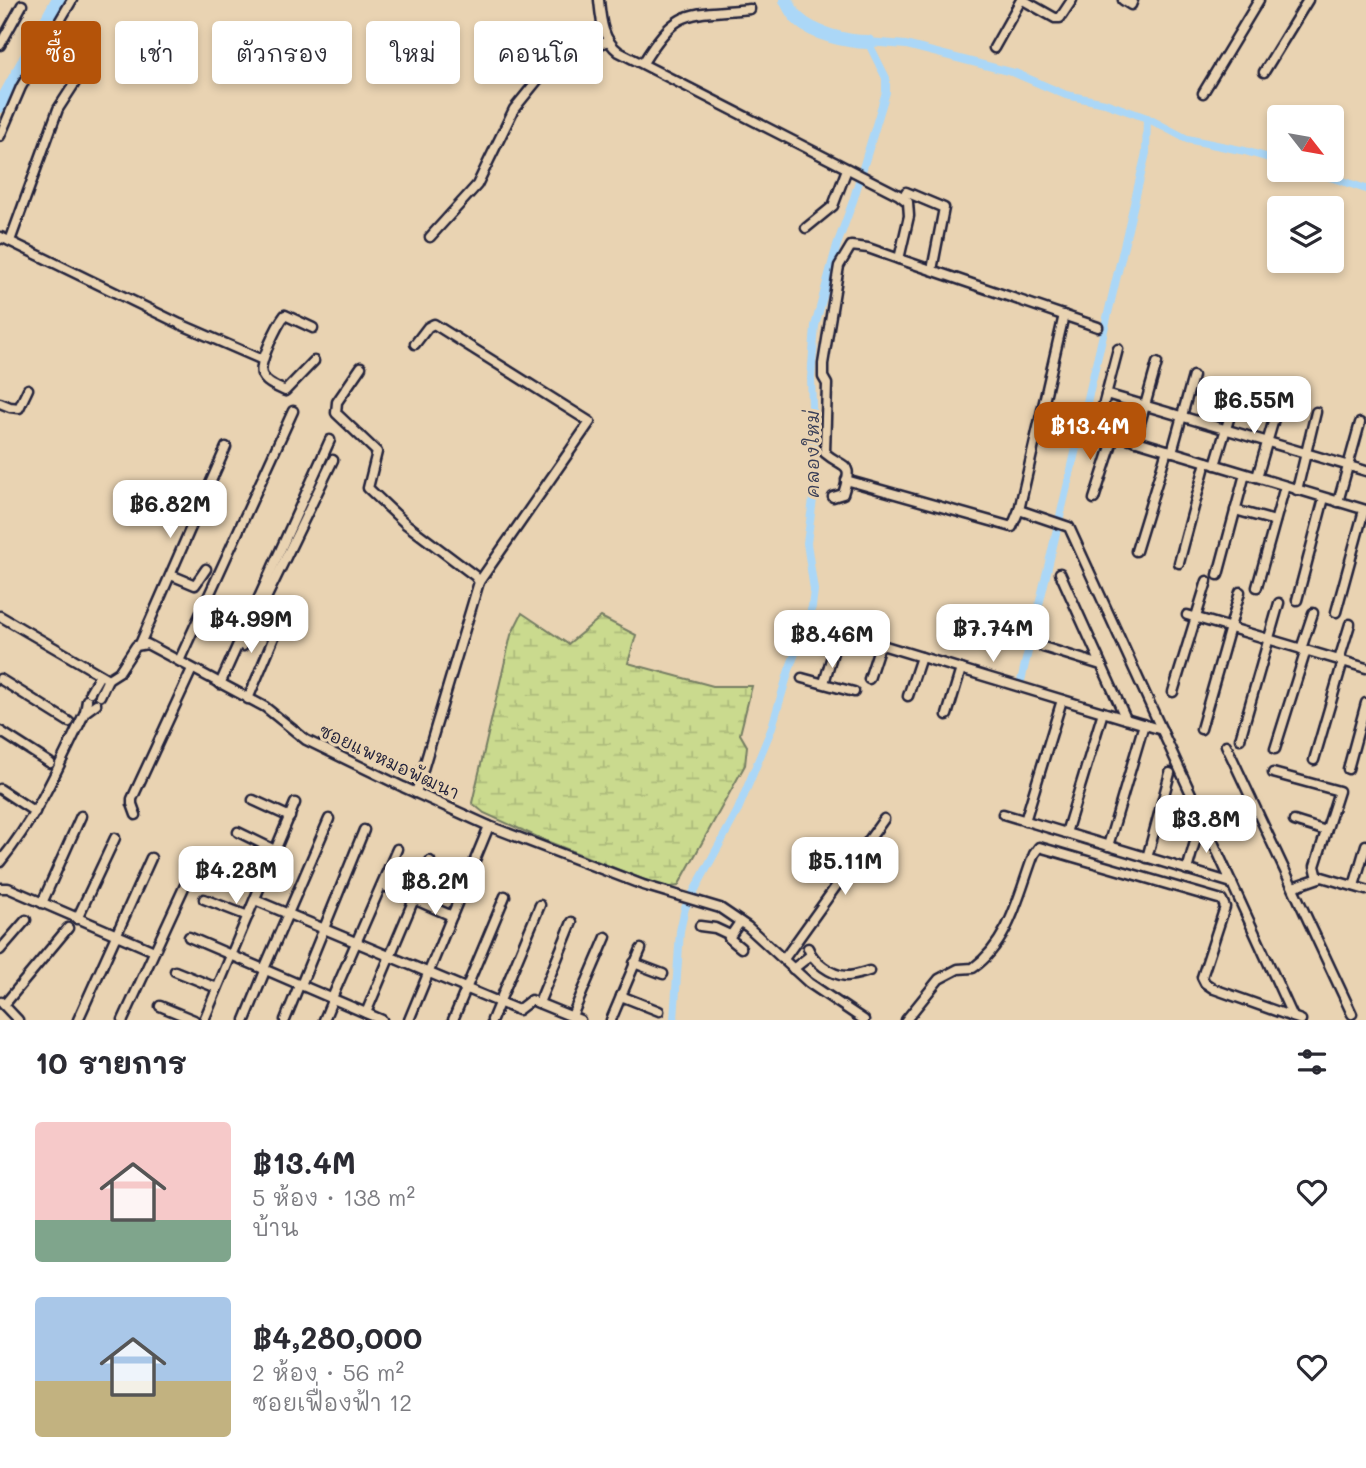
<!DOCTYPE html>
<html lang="th">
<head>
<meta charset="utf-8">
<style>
  body { margin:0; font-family:Mali,"Playpen Sans Thai",sans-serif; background:#f2f2f3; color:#2b2b33; height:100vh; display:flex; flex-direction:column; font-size:26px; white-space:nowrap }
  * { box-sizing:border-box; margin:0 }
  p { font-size:23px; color:#7c7c81 }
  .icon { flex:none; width:38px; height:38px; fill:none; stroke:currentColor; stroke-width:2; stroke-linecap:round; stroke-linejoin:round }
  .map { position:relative; height:1020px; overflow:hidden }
  .details { display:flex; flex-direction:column; background:#fff; flex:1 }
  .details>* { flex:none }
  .top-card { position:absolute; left:21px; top:21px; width:700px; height:63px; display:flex; gap:14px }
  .needle { width:46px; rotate:121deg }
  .buttons { position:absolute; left:1267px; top:105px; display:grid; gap:14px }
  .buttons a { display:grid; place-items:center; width:77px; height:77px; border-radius:7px; background:#fff; box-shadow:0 4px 10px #0003; font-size:35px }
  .price { position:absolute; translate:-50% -60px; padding:0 16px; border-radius:14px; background:#fff; color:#222; font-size:23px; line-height:46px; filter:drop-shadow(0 2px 4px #0008) }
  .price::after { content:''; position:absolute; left:50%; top:42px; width:21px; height:16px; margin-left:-10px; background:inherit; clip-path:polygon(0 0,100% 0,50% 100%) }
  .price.current { background:#b45309; color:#fff }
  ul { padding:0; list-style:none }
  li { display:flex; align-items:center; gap:21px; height:175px; padding:0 35px }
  li span { display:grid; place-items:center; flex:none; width:196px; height:140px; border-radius:7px; color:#555 }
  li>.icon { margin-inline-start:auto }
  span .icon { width:84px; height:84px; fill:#fffc; stroke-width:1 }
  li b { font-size:30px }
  h2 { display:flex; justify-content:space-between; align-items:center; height:84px; padding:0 35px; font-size:30px }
  .pill { padding:0 24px; border-radius:7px; background:#fff; box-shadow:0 4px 10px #0003; font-size:24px; line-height:63px }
  .pill.current { background:#b45309; color:#fff }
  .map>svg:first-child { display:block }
</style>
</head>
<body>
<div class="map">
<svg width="1366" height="1020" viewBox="0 0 1366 1020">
  <defs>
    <pattern id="wetland-marsh" width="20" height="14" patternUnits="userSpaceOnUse" patternTransform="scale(1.75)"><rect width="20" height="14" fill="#cada8e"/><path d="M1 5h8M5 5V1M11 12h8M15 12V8" fill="none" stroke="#adbb7b"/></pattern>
  </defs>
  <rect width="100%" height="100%" fill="#e9d3b2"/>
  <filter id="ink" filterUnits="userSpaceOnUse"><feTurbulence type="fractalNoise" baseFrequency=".0143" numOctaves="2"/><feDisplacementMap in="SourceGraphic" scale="14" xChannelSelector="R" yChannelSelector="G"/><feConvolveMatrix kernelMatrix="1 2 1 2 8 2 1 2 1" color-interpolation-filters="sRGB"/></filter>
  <g filter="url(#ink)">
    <!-- wetland -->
    <polygon fill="url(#wetland-marsh)" stroke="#767e64" stroke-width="2" points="522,613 568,644 601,617 636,635 628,663 713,686 752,686 740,734 747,746 745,765 678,886 665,888 544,840 484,813 472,803 511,635"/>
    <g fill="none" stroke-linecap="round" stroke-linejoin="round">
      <!-- canal -->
      <g stroke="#abd7f7" stroke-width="8">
        <polyline points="1309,170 1366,189"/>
        <polyline points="1021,681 1146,153 1147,118"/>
        <polyline points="674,1020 680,931 685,908 737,812 771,730 789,670 812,607 814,590 807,543 815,485 811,378 815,326 837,245 853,201 886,92 886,78 868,42 906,45 1015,73 1066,95 1105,103 1147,118 1187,139 1245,151 1279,161"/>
      </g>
      <!-- river -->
      <g stroke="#abd7f7" stroke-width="14">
        <path d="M786,0C789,6 793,15 798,19C813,34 848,42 868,42"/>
        <polyline points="0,106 58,0"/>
      </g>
      <defs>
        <g id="minor">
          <path d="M599,0C601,19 602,39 619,52L899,195L908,202L909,216L899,259L868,248L851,246L839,266L823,364V377L827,384L825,453C845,470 854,460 843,494L833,497"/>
          <polyline points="1023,0 1055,18 1060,18 1072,0"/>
          <polyline points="1123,0 1131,5 1133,0"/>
          <polyline points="0,45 22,5"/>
          <polyline points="994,48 1021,0"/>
          <path d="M643,63C678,6 688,15 750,9"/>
          <polyline points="1264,72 1308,0"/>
          <polyline points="1203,93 1259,0"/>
          <polyline points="0,136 21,87 72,0"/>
          <polyline points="906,192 944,208 932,270"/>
          <polyline points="806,228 833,206 847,169"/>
          <polyline points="430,237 477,185 514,109 549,66 566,55 609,41"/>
          <polyline points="0,239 1,237 180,324 263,360"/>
          <polyline points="10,241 58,109 91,58"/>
          <polyline points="899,259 1098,327"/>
          <path d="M313,328L285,315C278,324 258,363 262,374C265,383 277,387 285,391L314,361"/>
          <polyline points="415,344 428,327 434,324 590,422 479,582"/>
          <polyline points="1118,349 1097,429 1366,510"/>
          <polyline points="361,367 337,402 336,413 377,452 368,488 406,524 475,576 479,582 416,793"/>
          <polyline points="1106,394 1366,471"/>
          <polyline points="0,403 10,407 19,408 28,389"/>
          <polyline points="1135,441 1157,363"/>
          <polyline points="1172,452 1193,376"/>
          <polyline points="1215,465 1238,389"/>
          <polyline points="1257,477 1279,402"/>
          <polyline points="846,480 1012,527 1019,510 1064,315"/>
          <polyline points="1297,490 1316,412"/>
          <polyline points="1094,499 1115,434"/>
          <polyline points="1338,502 1360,423"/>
          <polyline points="1019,510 1069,527 1293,1017"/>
          <polyline points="1235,510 1275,521"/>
          <polyline points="1136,551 1167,450"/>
          <polyline points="1179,563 1206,462"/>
          <polyline points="1060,573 1126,719"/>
          <polyline points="171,575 195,585 206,569"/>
          <polyline points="1218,575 1245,474"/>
          <polyline points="1257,587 1285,486"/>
          <polyline points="1297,600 1324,498"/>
          <polyline points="1336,612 1364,510"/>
          <polyline points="1187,615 1366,668"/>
          <polyline points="0,616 108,679 119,672 136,646 147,644 265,707 306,740 403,787 489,826 643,885 720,908 748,927 809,983 864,1020"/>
          <polyline points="816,625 1162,730"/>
          <polyline points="140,644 226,447"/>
          <polyline points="243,646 333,460"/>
          <polyline points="1043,647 1101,665"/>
          <polyline points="1301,649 1313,613"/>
          <polyline points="1339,660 1350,624"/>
          <polyline points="179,661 293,411"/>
          <polyline points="802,678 854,692"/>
          <polyline points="0,679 69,722"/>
          <polyline points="869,679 880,645"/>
          <polyline points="824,683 839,632"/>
          <polyline points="220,684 330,440"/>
          <polyline points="90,692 100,675"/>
          <polyline points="1173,692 1207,581"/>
          <polyline points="100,696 108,679"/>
          <polyline points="908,696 921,657"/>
          <polyline points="248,699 280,623"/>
          <polyline points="85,712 96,704"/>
          <polyline points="947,715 961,669"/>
          <polyline points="1201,729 1240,592"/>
          <polyline points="0,731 50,763"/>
          <polyline points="1240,739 1279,603"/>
          <polyline points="1226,745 1352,1014"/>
          <polyline points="1275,749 1306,650"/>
          <polyline points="1314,760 1343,661"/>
          <polyline points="1348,769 1366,703"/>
          <polyline points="1273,773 1339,791 1315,866 1318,878"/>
          <polyline points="0,789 35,812"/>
          <polyline points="253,800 290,817"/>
          <polyline points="1003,814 1232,883"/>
          <polyline points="136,815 132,804 132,799 192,669"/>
          <polyline points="1025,821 1062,700"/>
          <polyline points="1294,821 1326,831"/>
          <polyline points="238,832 275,850"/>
          <polyline points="1066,833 1103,712"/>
          <polyline points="1108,846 1144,724"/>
          <polyline points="1147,858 1170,773"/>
          <path d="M0,862C37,817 60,764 85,712L87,700"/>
          <polyline points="221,866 262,883"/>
          <polyline points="1187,870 1198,831"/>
          <polyline points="382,885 452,916"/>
          <polyline points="1354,886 1366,845"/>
          <polyline points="1293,887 1322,877 1366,890"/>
          <polyline points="0,888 8,888 154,951"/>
          <polyline points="204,899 248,916"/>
          <polyline points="255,900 518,1010 531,1000 580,1020"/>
          <polyline points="42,903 81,816"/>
          <polyline points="77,919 115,838"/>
          <polyline points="740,922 729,938 741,948"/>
          <polyline points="700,926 715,928 730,935"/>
          <polyline points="189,937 382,1020"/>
          <path d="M808,948C813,962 831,975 846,976C854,976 862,973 869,971"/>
          <polyline points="0,950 26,920"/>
          <polyline points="784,959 884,819"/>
          <polyline points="634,963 663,974"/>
          <polyline points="264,969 329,819"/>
          <polyline points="793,969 811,955"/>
          <polyline points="175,971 217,988"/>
          <polyline points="301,985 364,830"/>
          <polyline points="621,996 659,1011"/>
          <polyline points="332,998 397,849"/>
          <polyline points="1,1002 18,1020"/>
          <polyline points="539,1003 572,922"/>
          <polyline points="4,1005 68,928"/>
          <polyline points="160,1006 194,1020"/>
          <polyline points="366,1013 430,861"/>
          <polyline points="572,1016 606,937"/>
          <polyline points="78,1020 151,858"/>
          <polyline points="123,1020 186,883"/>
          <polyline points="204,1020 295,803"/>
          <polyline points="245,1020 265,971"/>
          <polyline points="285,1020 298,988"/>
          <polyline points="324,1020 331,1003"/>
          <polyline points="409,1020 489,826"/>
          <polyline points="453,1020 505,896"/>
          <polyline points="492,1020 540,905"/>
          <polyline points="611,1020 641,949"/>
          <path d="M906,1020L939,979L958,969L973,968C1010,942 1019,893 1034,854L1039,847L1222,900L1225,907L1202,977L1205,983L1214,989L1301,1020"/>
        </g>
      </defs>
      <!-- minor casing -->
      <use href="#minor" stroke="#22223b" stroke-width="13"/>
      <!-- minor -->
      <use href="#minor" stroke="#e9d3b2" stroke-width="8"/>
    </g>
  </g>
  <g text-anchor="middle" stroke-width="6" stroke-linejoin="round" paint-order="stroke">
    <!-- street labels -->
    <g font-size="18" fill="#22223b" stroke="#e9d3b2">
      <text transform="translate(389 762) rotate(25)" y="6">ซอยแพหมอพัฒนา</text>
    </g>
    <!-- water labels -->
    <g font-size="19" font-style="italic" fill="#373d57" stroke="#e9d3b2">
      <text transform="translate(812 454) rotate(-90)" y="7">คลองใหม่</text>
    </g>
  </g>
</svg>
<div class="buttons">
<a><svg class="needle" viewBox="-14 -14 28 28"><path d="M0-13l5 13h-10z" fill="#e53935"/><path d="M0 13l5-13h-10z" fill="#7c7c81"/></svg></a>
<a><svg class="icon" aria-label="layers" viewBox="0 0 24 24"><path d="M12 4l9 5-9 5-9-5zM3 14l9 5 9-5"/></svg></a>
</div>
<b class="price" style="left:1254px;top:436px">฿6.55M</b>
<b class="price current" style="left:1090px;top:462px">฿13.4M</b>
<b class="price" style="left:170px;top:540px">฿6.82M</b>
<b class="price" style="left:251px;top:655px">฿4.99M</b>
<b class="price" style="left:993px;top:664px">฿7.74M</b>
<b class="price" style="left:832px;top:670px">฿8.46M</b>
<b class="price" style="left:1206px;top:855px">฿3.8M</b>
<b class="price" style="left:845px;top:897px">฿5.11M</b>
<b class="price" style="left:236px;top:906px">฿4.28M</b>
<b class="price" style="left:435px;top:917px">฿8.2M</b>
<div class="top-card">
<a class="pill current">ซื้อ</a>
<a class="pill">เช่า</a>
<a class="pill">ตัวกรอง</a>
<a class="pill">ใหม่</a>
<a class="pill">คอนโด</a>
</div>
</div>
<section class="details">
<h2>10 รายการ<svg class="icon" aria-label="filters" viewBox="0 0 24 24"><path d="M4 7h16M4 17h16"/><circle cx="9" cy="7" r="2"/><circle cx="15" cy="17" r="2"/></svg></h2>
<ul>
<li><span style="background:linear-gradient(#f6c9c9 70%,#7fa58c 0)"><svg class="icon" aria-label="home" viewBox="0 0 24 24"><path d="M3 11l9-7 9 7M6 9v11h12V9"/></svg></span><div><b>฿13.4M</b><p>5 ห้อง · 138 m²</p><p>บ้าน</p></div><svg class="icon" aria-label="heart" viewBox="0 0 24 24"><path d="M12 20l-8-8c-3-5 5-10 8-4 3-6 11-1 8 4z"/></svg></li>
<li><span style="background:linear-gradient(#a9c7e8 60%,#c2b280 0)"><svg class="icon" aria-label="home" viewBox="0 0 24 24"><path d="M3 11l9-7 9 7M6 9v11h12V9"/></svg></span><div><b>฿4,280,000</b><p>2 ห้อง · 56 m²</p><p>ซอยเฟื่องฟ้า 12</p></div><svg class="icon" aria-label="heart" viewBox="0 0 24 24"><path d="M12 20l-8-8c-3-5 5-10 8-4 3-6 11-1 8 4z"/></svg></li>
</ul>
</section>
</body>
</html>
